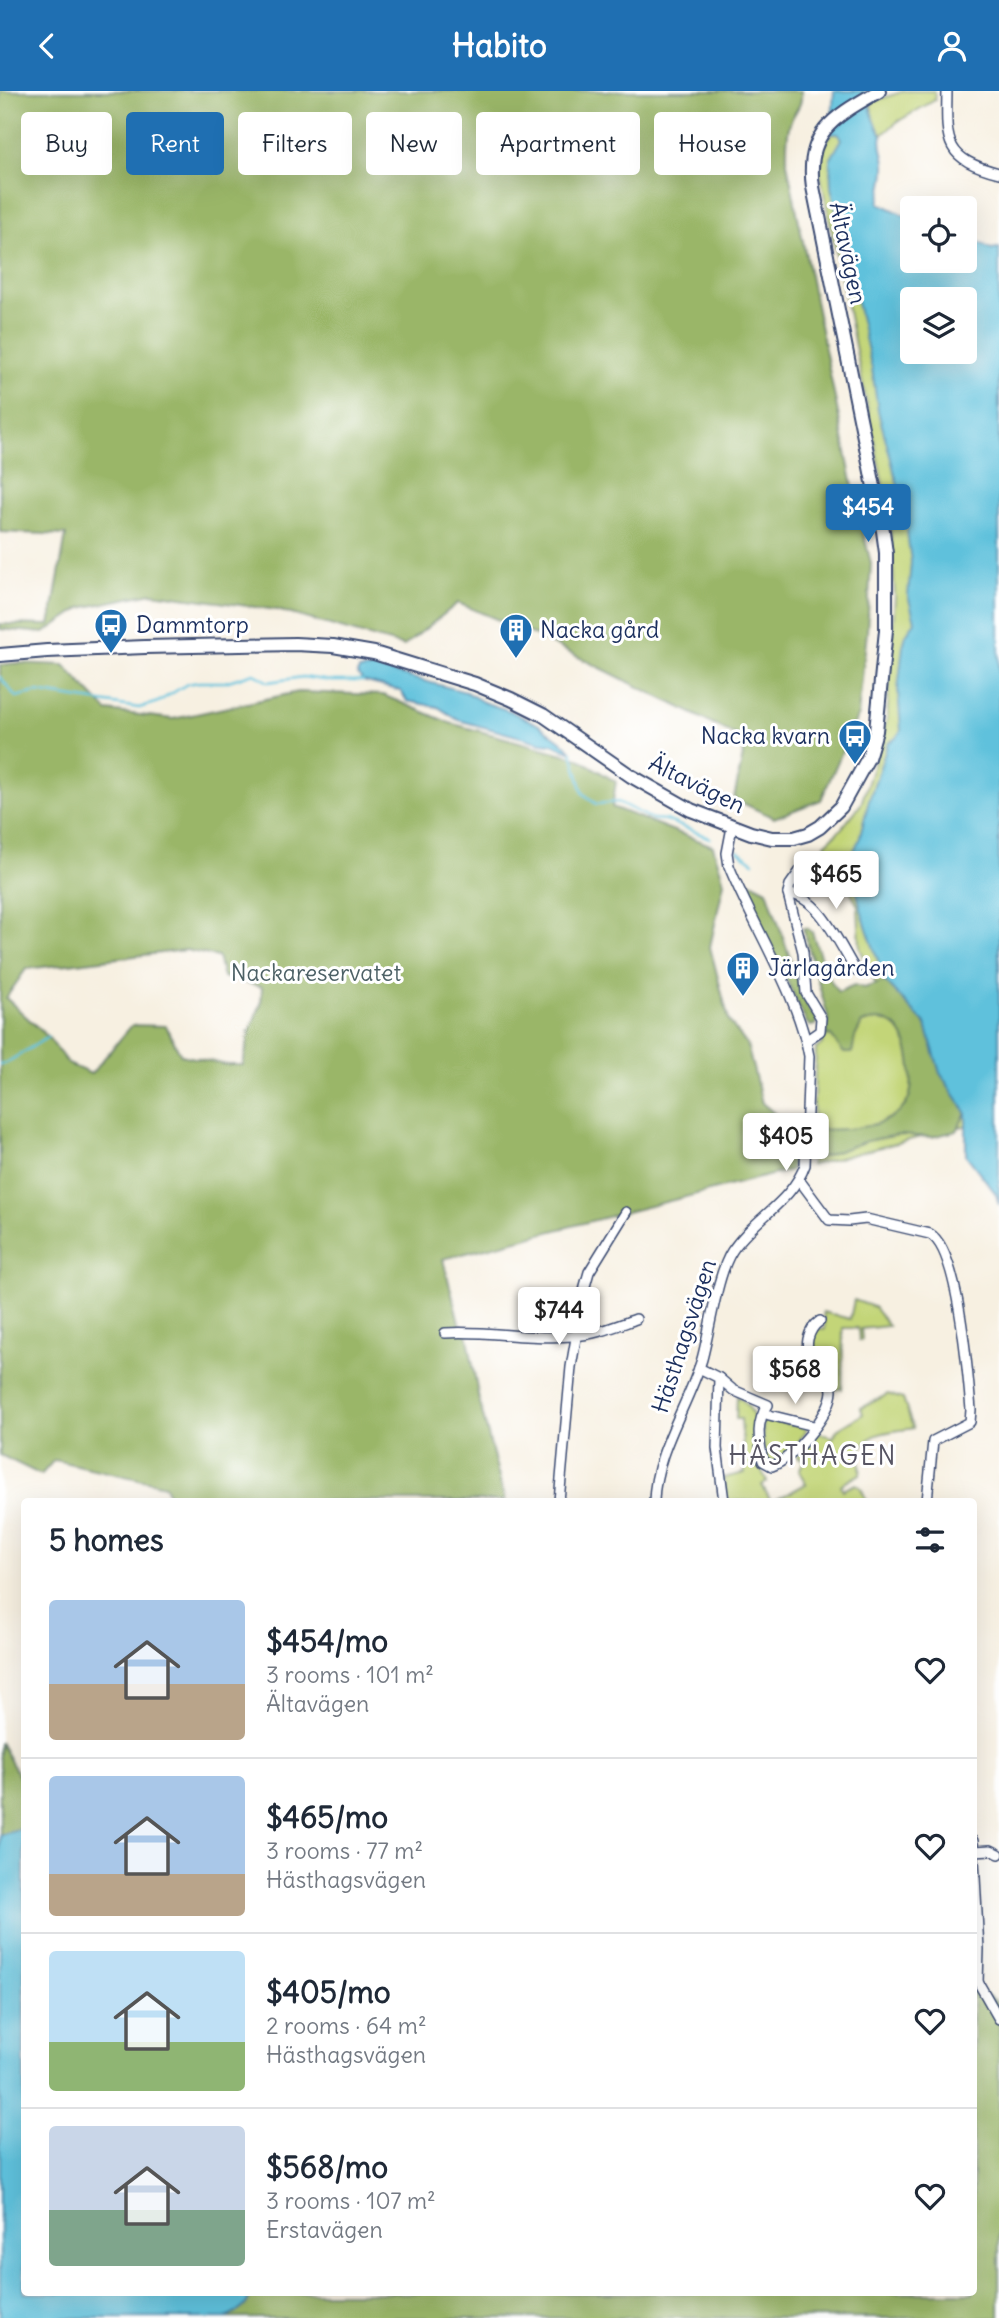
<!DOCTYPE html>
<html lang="en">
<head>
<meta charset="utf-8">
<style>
  body { margin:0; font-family:Delius,sans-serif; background:#f2f2f3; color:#1f2937; height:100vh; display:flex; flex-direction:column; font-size:26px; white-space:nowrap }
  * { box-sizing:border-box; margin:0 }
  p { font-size:23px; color:#747a83 }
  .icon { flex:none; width:38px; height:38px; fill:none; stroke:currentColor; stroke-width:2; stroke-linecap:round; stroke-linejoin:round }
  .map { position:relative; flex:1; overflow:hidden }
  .sheet { position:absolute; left:21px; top:1407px; width:956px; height:798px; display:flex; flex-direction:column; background:#fff; border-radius:7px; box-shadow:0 7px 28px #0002 }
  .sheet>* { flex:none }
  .guide { position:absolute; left:21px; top:21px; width:957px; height:63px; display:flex; gap:14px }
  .buttons { position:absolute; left:900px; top:105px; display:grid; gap:14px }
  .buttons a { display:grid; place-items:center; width:77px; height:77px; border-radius:7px; background:#fff; box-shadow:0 7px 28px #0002; font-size:35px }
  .price { position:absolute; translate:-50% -60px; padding:0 16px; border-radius:7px; background:#fff; color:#222; font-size:23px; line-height:46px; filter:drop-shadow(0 2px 4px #0008) }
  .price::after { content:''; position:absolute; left:50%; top:42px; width:21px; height:16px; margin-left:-10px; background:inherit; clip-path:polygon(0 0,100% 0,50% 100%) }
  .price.on { background:#1f6fb2; color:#fff }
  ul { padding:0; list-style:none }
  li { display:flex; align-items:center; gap:21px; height:175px; padding:0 28px }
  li+li { border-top:2px solid #e0e1e3 }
  li span { display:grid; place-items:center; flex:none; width:196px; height:140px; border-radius:7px; color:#555 }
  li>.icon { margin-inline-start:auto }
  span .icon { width:84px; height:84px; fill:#fffc; stroke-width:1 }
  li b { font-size:30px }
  h2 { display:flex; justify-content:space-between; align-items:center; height:84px; padding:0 28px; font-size:30px }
  .pill { padding:0 24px; border-radius:7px; background:#fff; box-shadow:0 7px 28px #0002; font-size:24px; line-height:63px }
  .pill.on { background:#1f6fb2; color:#fff }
  header { display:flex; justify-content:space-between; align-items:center; height:91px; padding:0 28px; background:#1f6fb2; color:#fff; font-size:32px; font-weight:700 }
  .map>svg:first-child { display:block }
</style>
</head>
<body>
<header><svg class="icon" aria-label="back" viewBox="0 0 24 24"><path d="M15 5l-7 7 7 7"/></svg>Habito<svg class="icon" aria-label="person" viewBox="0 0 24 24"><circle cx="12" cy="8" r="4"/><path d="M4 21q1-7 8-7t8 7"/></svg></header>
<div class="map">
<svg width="999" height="2227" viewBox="0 0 999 2227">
  <rect width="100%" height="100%" fill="#fff"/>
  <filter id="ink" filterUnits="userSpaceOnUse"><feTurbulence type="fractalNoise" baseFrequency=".0143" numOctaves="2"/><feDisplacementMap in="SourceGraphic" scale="14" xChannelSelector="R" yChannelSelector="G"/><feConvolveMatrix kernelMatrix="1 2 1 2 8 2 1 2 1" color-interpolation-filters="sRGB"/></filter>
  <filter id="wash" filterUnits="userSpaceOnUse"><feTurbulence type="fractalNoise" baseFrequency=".00686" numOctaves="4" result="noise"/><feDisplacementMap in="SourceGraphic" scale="28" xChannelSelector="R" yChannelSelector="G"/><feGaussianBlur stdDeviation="1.57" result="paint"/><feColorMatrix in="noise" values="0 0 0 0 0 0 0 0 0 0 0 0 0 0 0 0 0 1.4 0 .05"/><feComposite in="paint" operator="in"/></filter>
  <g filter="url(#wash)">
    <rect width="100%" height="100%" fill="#f7f0e1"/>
    <!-- green -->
    <g fill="#c3d578" stroke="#6f826b" stroke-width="2">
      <polygon points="904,0 935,0 935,9 897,31 882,44 873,30 871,14 874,10"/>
      <path d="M860,19L856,94L912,208V261H964L999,1029L968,1034L811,1074L816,958L823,952L821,948L829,943L831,945L880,903L860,857L858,815L825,753L841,738L861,713L879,657L887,628L895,506L890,428L820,82C820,47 835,38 860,19Z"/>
      <polygon points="854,1209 874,1216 888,1235 861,1238 862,1249 859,1250 858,1237 843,1237 842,1298 835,1298 810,1261 812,1241 816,1238 825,1238 823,1221 850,1228"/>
      <path d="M888,1303L903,1308L913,1337C895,1341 867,1339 860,1361C858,1369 862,1375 860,1383L841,1394L843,1399L856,1393L861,1397L867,1410H774L806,1393L799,1380L804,1369L797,1366L816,1340L833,1347L837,1339L863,1323L861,1317Z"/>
      <path d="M737,1305C761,1319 755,1347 759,1370C760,1378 764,1384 767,1391L762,1394L771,1410H728L723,1387L745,1382L741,1328H736Z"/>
      <polygon points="762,1328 806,1337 806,1340 792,1360 772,1371 768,1370 764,1364"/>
    </g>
    <!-- forest -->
    <g fill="#9ab668" stroke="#5a7263" stroke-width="2" fill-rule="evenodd">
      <path d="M0,0H801C803,16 795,18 790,32C786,45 787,58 787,72L859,425L871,472L867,541L858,624L821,709L774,727L734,708L746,649L532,543L458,512L404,555L277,519L152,502L81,517L44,542L0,538V533L50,534L66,444L0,441Z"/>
      <path d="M16,572L64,574L107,620L173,628L298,601L383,604L450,632L578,667L616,691L612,716L713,755L724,791L710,856L729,930L747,954L762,1012L794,1039L791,1079L443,1168L460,1235L467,1241L479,1309L505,1410H170L165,1394L54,1369L41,1384L0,1364V574ZM186,859L218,866L223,886L262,896L261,913L250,939L243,974H228L181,964L166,935L132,934L91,983L68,973L48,946L6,907L26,878Z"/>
      <polygon points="738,784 767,799 802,902 810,921 817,926 816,934 810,935 806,931"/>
      <path d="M803,837H807L812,841L826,882L838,901L854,894L864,897L885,890L926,934L940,982L966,1021L957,1040L932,1046L899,1044L867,1050L818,1067L819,1038C844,1040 883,1037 902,1018C913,1007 912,991 911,977C908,946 897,921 862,932L855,946L852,962H844L830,944L827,945L828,926Z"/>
      <polygon points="0,1651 22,1691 24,1690 24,1737 0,1744"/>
      <path d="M973,1895L999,1912V2227H226C238,2221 248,2216 251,2202H973Z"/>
    </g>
    <!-- water -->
    <g fill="#5ec1dc" stroke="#3c789d" stroke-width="2" fill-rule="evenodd">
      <path d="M834,0H864C871,15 872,30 882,44C879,54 884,62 885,72C886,85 882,99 879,112L912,128V170H964V143L991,158L999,157V1114L996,1103L966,1064V1021L940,982L926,934L885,890L863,826L853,786L852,764L859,749L869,709L888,652L896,647L901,640L898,598L903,555L906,544L915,530L908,505L911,471L904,417L878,320L872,278L851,185L849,172L851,164L842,145L831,96L830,69L842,48L839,43H831ZM912,208H964V261H912Z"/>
      <polygon points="374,577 466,601 483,611 510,620 539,634 566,654 572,661 552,653 542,652 458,629 438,616 407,610 401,600 363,590 357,583 359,579"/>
      <path d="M24,1737V2202H251C248,2216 238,2221 226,2227H0V1744Z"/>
    </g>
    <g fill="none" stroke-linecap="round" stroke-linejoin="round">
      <!-- stream -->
      <g stroke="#5ec1dc" stroke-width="2.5">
        <polyline points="0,586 16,606 37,601 139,617 158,611 187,593 199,591 225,591 254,582 268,591 303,586 331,590 363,590"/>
        <polyline points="572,661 583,702 596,713 618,711 652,728 666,729 710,747"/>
        <polyline points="738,760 754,771"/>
        <polyline points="795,795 825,785 853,786"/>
        <polyline points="0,973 6,972 48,946"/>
      </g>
    </g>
  </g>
  <g filter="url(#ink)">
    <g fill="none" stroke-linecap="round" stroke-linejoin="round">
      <defs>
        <g id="minor">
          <path d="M947,0C946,51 944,68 999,82"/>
          <path d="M788,803C819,804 840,855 856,880"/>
          <polyline points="807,949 820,940 821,927 806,902 803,861 788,803 790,794 807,770"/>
          <path d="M800,1090L829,1129L849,1130L866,1128L930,1143C959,1159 968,1285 971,1319L970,1331L933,1350L927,1410"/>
          <path d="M445,1242C488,1239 530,1249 572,1245C595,1244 616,1235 636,1228"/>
          <polyline points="699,1277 719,1287 717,1357 724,1410"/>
          <path d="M719,1287L733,1299L768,1314C755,1332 759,1349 763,1370L772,1375C793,1368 831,1323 832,1300C832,1280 803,1278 808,1248C810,1240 814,1234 820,1230"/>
          <polyline points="764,1320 769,1324 814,1335"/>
          <polyline points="559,1410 571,1276 585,1195 589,1181 626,1121"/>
          <path d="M654,1410C655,1361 688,1315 702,1268C710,1239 717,1183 732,1160C753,1128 792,1111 805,1074L809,965C798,903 753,835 729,775L727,762L732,736"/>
          <polyline points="973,1750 979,1858 978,1891"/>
          <polyline points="974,1760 991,1759 999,1763"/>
          <polyline points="975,1889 978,1891 999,1928"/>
        </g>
        <path id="secondary" d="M0,564L47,560L145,556L295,553L333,555L374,562L475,593L511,608L543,624L631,685L691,719L751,742L772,747H794L808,743L820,736L841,716L868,667L876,640L886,539V462L883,440L813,96C805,40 836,25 879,0"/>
      </defs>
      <!-- minor casing -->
      <use href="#minor" stroke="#3c4c72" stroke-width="12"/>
      <!-- secondary casing -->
      <use href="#secondary" stroke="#3c4c72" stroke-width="16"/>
      <!-- minor -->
      <use href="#minor" stroke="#fff" stroke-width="9"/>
      <!-- secondary -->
      <use href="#secondary" stroke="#fff" stroke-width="12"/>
    </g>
  </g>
  <!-- icons -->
  <defs>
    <symbol id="bus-pin" viewBox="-11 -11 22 30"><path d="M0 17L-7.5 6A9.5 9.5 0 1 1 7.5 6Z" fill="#1f6fb2" stroke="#fff"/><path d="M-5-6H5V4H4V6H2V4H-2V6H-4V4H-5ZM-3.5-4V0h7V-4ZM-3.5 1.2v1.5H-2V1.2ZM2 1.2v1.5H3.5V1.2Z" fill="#fff"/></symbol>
    <symbol id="building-pin" viewBox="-11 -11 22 30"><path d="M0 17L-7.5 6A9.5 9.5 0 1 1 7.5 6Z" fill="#1f6fb2" stroke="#fff"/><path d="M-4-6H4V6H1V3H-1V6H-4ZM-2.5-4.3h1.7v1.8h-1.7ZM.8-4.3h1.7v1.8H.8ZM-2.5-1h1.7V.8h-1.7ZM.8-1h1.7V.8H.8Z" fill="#fff"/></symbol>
  </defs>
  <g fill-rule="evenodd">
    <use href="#bus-pin" x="92" y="515" width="38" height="52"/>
    <use href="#building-pin" x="497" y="520" width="38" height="52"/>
    <use href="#bus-pin" x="836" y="626" width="38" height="52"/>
    <use href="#building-pin" x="724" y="858" width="38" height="52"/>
  </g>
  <g text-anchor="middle" stroke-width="6" stroke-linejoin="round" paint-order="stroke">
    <!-- street labels -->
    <g font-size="23" fill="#1b2f5e" stroke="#fff">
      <text transform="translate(848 162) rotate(78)" y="8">Ältavägen</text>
      <text transform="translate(697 693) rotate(26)" y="8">Ältavägen</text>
      <text transform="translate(684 1245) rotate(-72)" y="8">Hästhagsvägen</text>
    </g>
    <!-- poi labels -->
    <g font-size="23" fill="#1b2f5e" stroke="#fff" text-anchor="start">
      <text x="136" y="542">Dammtorp</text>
      <text x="540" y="547">Nacka gård</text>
      <text x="830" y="653" text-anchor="end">Nacka kvarn</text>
      <text x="768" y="885">Järlagården</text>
    </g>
    <!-- park labels -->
    <g font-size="23" fill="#4d6166" stroke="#fff">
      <text x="316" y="890">Nackareservatet</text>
    </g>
    <!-- quarter labels -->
    <g font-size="26" letter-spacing="2" fill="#585664" stroke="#fff">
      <text x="813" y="1374">HÄSTHAGEN</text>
    </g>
  </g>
</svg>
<div class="buttons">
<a><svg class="icon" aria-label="locate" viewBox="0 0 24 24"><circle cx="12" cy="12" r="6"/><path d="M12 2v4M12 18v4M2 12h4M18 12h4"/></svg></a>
<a><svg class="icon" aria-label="layers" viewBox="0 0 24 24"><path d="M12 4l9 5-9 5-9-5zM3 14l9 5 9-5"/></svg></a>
</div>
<b class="price on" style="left:868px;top:453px">$454</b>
<b class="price" style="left:836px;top:820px">$465</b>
<b class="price" style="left:786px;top:1082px">$405</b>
<b class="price" style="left:559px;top:1256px">$744</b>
<b class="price" style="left:795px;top:1315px">$568</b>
<div class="guide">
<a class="pill">Buy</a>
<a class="pill on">Rent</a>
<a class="pill">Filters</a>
<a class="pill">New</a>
<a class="pill">Apartment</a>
<a class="pill">House</a>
</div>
<section class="sheet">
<h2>5 homes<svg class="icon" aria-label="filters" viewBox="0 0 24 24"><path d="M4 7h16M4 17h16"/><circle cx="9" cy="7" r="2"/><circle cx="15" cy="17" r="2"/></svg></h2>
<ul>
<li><span style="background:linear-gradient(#a9c7e8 60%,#b9a48a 0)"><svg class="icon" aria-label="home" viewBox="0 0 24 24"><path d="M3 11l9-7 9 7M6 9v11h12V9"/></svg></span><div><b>$454/mo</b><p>3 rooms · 101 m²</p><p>Ältavägen</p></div><svg class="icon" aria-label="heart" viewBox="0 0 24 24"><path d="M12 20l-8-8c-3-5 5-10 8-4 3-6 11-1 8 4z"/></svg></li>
<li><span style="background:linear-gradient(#a9c7e8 70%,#b9a48a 0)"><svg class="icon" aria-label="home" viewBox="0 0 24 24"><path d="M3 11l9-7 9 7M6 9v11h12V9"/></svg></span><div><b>$465/mo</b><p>3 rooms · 77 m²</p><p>Hästhagsvägen</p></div><svg class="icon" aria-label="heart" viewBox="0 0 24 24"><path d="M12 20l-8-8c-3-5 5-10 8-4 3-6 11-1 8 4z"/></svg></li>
<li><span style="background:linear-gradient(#bfe0f5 65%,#8fb573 0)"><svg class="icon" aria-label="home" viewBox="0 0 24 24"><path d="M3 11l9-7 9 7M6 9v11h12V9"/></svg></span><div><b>$405/mo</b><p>2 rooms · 64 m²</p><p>Hästhagsvägen</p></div><svg class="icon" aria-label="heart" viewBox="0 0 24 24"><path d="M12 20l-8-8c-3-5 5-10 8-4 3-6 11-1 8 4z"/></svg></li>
<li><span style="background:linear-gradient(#c9d6e8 60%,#7fa58c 0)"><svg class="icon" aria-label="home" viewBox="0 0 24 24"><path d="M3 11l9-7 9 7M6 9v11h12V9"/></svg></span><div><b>$568/mo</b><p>3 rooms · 107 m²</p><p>Erstavägen</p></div><svg class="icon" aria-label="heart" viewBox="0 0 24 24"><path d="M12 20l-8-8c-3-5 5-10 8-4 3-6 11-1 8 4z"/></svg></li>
</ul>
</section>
</div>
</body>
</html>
